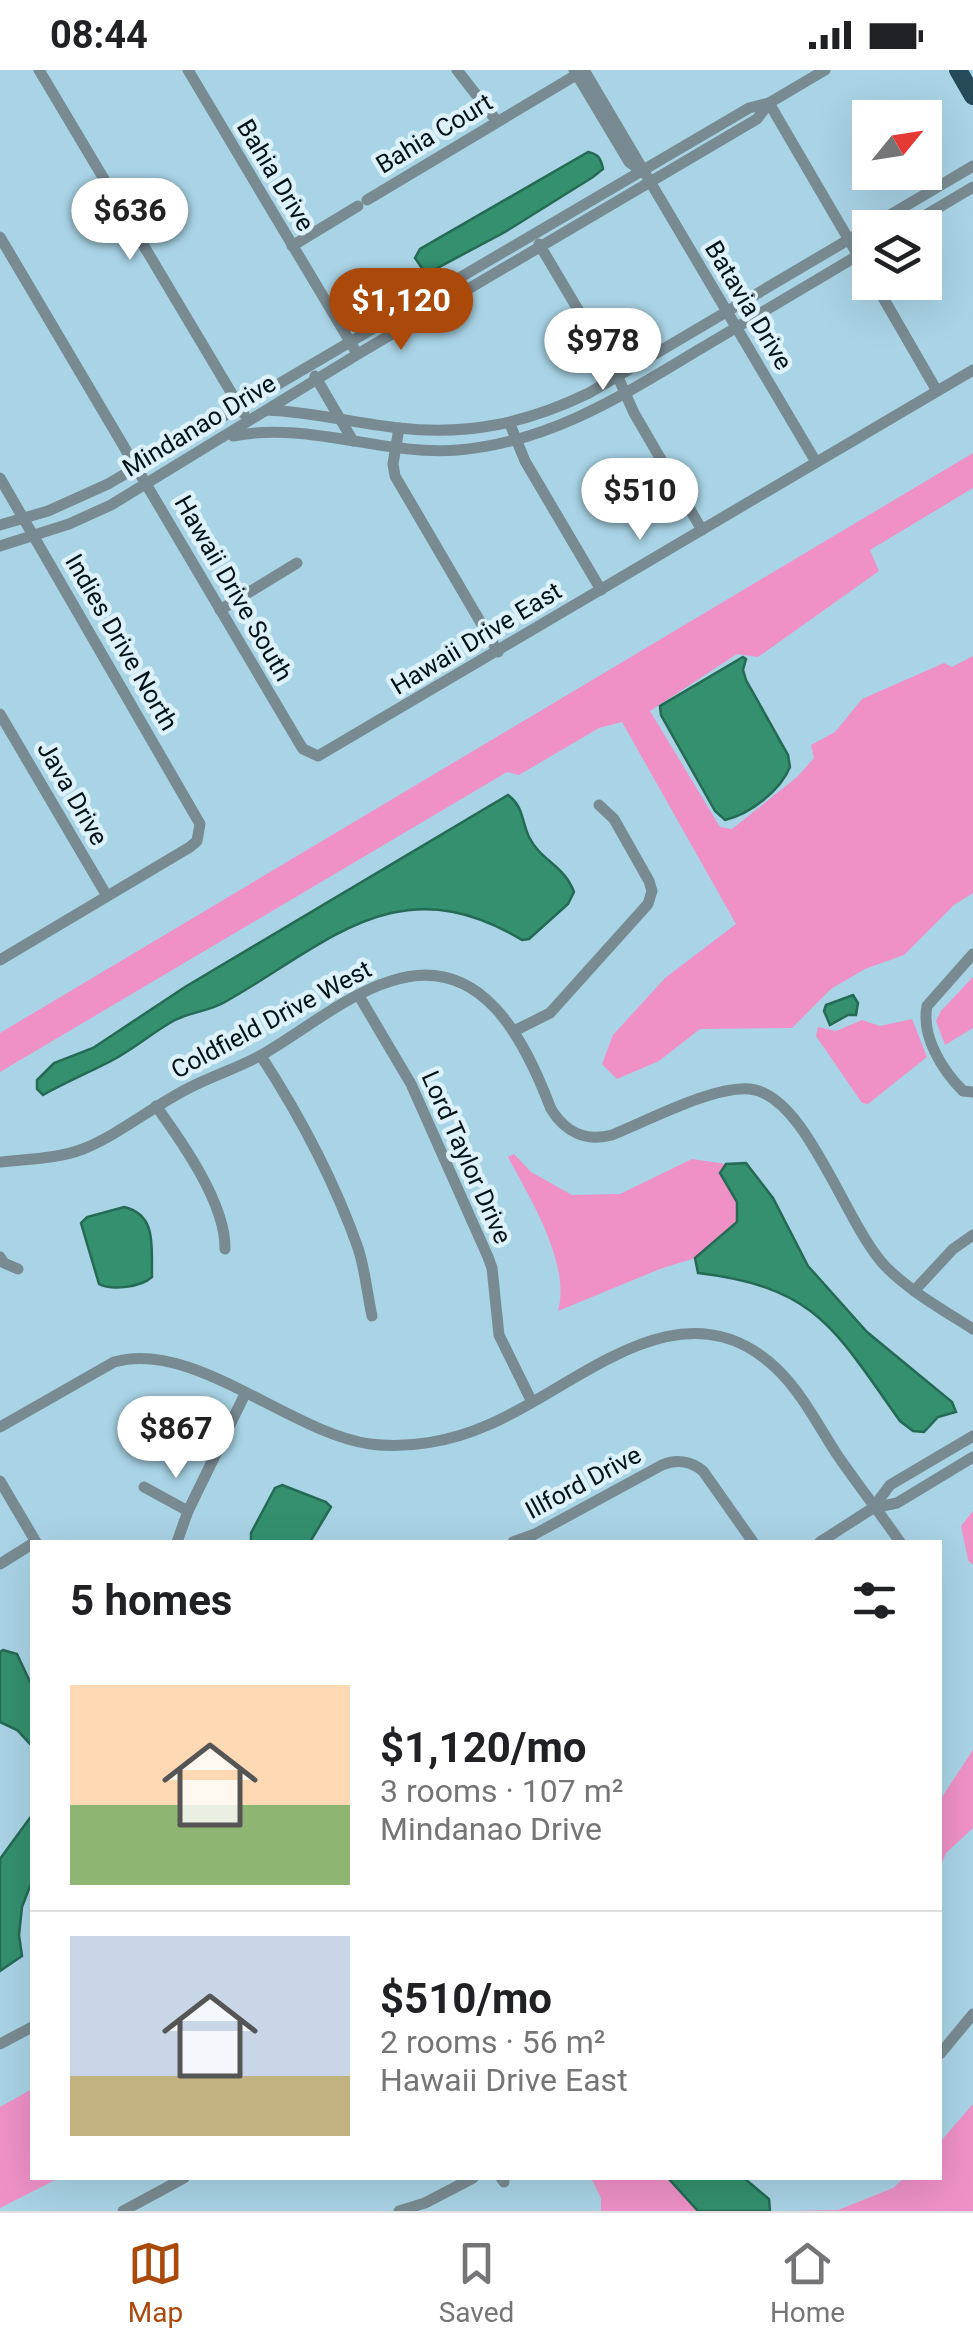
<!DOCTYPE html>
<html lang="en">
<head>
<meta charset="utf-8">
<style>
  body { margin:0; font-family:Roboto,sans-serif; background:#f6f6f6; color:#202124; height:100vh; display:flex; flex-direction:column; font-size:38px; white-space:nowrap }
  * { box-sizing:border-box; margin:0 }
  p { font-size:32px; color:#757577 }
  .icon { flex:none; width:55px; height:55px; fill:none; stroke:currentColor; stroke-width:2; stroke-linecap:round; stroke-linejoin:round }
  .map { position:relative; flex:1; overflow:hidden }
  .sheet { position:absolute; left:30px; top:1470px; width:912px; height:640px; display:flex; flex-direction:column; background:#fff; border-radius:0px; box-shadow:0 10px 40px #0002 }
  .sheet>* { flex:none }
  .needle { width:65px; rotate:60deg }
  .tools { position:absolute; left:852px; top:30px; display:grid; gap:20px }
  .tools a { display:grid; place-items:center; width:90px; height:90px; border-radius:0px; background:#fff; box-shadow:0 10px 40px #0002; font-size:50px }
  .price { position:absolute; translate:-50% -85px; padding:0 22px; border-radius:35px; background:#fff; color:#222; font-size:32px; line-height:65px; filter:drop-shadow(0 2px 5px #0008) }
  .price::after { content:''; position:absolute; left:50%; top:60px; width:30px; height:22px; margin-left:-15px; background:inherit; clip-path:polygon(0 0,100% 0,50% 100%) }
  .price.active { background:#ab490b; color:#fff }
  ul { padding:0; list-style:none }
  li { display:flex; align-items:center; gap:30px; height:250px; padding:0 40px }
  li+li { border-top:2px solid #e0e0e0 }
  li span { display:grid; place-items:center; flex:none; width:280px; height:200px; border-radius:0px; color:#555 }
  li>.icon { margin-inline-start:auto }
  span .icon { width:120px; height:120px; fill:#fffc; stroke-width:1 }
  li b { font-size:42px }
  h2 { display:flex; justify-content:space-between; align-items:center; height:120px; padding:0 40px; font-size:42px }
  .status { display:flex; justify-content:space-between; align-items:center; height:70px; padding:0 50px; background:#fff; direction:ltr }
  .status svg { height:28px; fill:currentColor }
  .menu { display:flex; justify-content:space-around; align-items:center; height:140px; border-top:2px solid #e0e0e0; background:#fff; font-size:28px; color:#757577 }
  .menu a { display:grid; justify-items:center; gap:5px }
  .menu .active { color:#ab490b }
  .map>svg:first-child { display:block }
</style>
</head>
<body>
<div class="status"><b>08:44</b><svg viewBox="0 0 49 12"><path d="M0 12V9h3v3zM5 12V6h3v6zM10 12V3h3v9zM15 12V0h3v12zM26 1h20v11H26zM47 4h2v5h-2z"/></svg></div>
<div class="map">
<svg width="973" height="2141" viewBox="0 0 973 2141">
  <rect width="100%" height="100%" fill="#a9d4e6"/>
  <!-- green -->
  <g fill="#ef91c7">
    <polygon points="973,383 973,418 870,480 879,501 758,587 737,584 650,641 720,757 732,759 797,707 814,688 811,675 835,662 862,629 944,593 952,597 973,586 973,823 954,835 904,885 865,899 831,919 792,958 700,959 659,991 617,1009 602,994 613,965 665,908 736,854 622,652 599,658 519,705 507,702 0,1002 0,963"/>
    <polygon points="973,907 973,958 945,975 936,951 941,941"/>
    <polygon points="912,949 927,987 868,1034 862,1033 816,966 818,957 836,961 862,950 880,956"/>
    <path d="M514,1084L531,1102L572,1125L620,1124L692,1089L726,1094L721,1103L737,1132V1152L695,1188L660,1199L558,1241C571,1194 530,1128 508,1087Z"/>
    <polygon points="973,1441 973,1495 968,1490 961,1456"/>
    <polygon points="973,1680 973,1758 946,1783 940,1798 940,1730"/>
    <polygon points="32,2019 32,2108 59,2108 0,2138 0,2037"/>
    <polygon points="973,2034 973,2141 791,2141 838,2140 893,2118 904,2108 940,2108 940,2072"/>
    <polygon points="591,2108 668,2108 698,2141 601,2141 601,2128"/>
  </g>
  <!-- water -->
  <g fill="#34906e" stroke="#256a54" stroke-width="2.5">
    <path d="M588,82C598,84 601,88 603,99L593,107L505,162L426,204L415,188L420,179Z"/>
    <path d="M743,587L746,589L743,600L746,610L788,685L790,697C780,721 750,744 725,750L715,741L661,645L660,636Z"/>
    <path d="M508,725C524,737 521,750 529,767C541,791 564,795 574,822L568,834L529,869L522,870C398,795 329,873 225,932C210,941 191,942 175,950C153,962 134,979 111,991C88,1003 66,1012 43,1025L37,1019V1010L54,993L93,978L185,917Z"/>
    <polygon points="853,925 858,933 856,945 848,945 830,955 824,941 826,935"/>
    <path d="M746,1093L773,1128L808,1196L867,1262L952,1332L956,1342L938,1347L924,1362L913,1361L900,1351C835,1260 817,1217 698,1203L695,1188L737,1152V1132L720,1103L726,1094Z"/>
    <path d="M124,1137C158,1145 151,1178 152,1207C141,1217 112,1221 99,1214L81,1153L87,1147Z"/>
    <polygon points="282,1415 326,1432 331,1437 310,1472 251,1472 251,1463 275,1418"/>
    <polygon points="3,1580 17,1584 32,1616 32,1676 17,1660 0,1652 0,1582"/>
    <polygon points="32,1745 32,1811 22,1837 19,1865 22,1886 0,1901 0,1789"/>
    <polygon points="668,2108 744,2108 769,2129 770,2141 698,2141"/>
  </g>
  <g fill="none" stroke-linecap="round" stroke-linejoin="round">
    <!-- minor -->
    <g stroke="#798b92" stroke-width="11">
      <polyline points="39,0 244,344"/>
      <polyline points="188,0 355,280"/>
      <polyline points="457,0 496,50"/>
      <polyline points="574,0 629,92 643,102"/>
      <polyline points="584,0 816,392"/>
      <polyline points="769,33 870,206"/>
      <polyline points="367,130 576,5"/>
      <polyline points="904,158 973,117"/>
      <polyline points="0,167 298,671 303,679 318,686 973,300"/>
      <polyline points="539,174 617,305 634,343 702,460"/>
      <polyline points="292,176 358,136"/>
      <polyline points="874,212 937,321"/>
      <polyline points="315,306 353,371"/>
      <path d="M267,340C312,342 355,353 399,358C468,366 527,353 589,323L973,96"/>
      <polyline points="510,354 525,391 601,520"/>
      <polyline points="399,358 393,394 395,406 498,582"/>
      <path d="M233,366C309,351 382,386 458,380C551,372 623,325 700,279C757,245 814,212 870,178"/>
      <polyline points="0,408 200,754 197,771 190,777 0,890"/>
      <polyline points="0,455 48,441 108,414 749,38 769,33 825,0"/>
      <polyline points="0,476 69,454 111,435 358,284 757,49 769,33"/>
      <polyline points="220,540 297,493"/>
      <polyline points="0,644 107,826"/>
      <path d="M973,884L927,936C921,966 942,1000 963,1021L973,1022"/>
      <polyline points="359,926 411,1014 488,1187 492,1198 499,1265 531,1330"/>
      <polyline points="516,960 550,943 648,834 652,821 649,811 614,749 599,735"/>
      <path d="M261,986C300,1046 334,1110 358,1178C365,1199 367,1223 372,1246"/>
      <path d="M156,1036C182,1072 226,1134 225,1179"/>
      <path d="M0,1092C27,1089 57,1089 83,1079C120,1064 153,1036 189,1018C214,1005 241,997 265,983C306,959 346,925 391,911C482,881 525,971 551,1039C565,1062 586,1072 612,1065C647,1051 715,1015 750,1019C807,1025 845,1155 886,1197C911,1222 943,1240 973,1259"/>
      <polyline points="0,1187 4,1193 18,1199"/>
      <polyline points="914,1221 953,1179 973,1165"/>
      <path d="M0,1357L114,1292C193,1269 288,1362 370,1374C409,1379 452,1371 488,1355C577,1318 681,1207 777,1299C802,1323 819,1357 838,1386C858,1415 880,1443 900,1472"/>
      <polyline points="0,1411 36,1472"/>
      <polyline points="144,1417 188,1441"/>
      <polyline points="873,1438 890,1415 973,1366"/>
      <polyline points="177,1472 188,1441 245,1324"/>
      <path d="M513,1472L535,1464L662,1395C676,1389 691,1391 703,1401L753,1472"/>
      <polyline points="820,1472 873,1438 897,1433 973,1387"/>
      <polyline points="0,1494 32,1474"/>
      <polyline points="0,1974 32,1957"/>
      <polyline points="940,1984 973,1944"/>
      <polyline points="501,2108 504,2112"/>
      <polyline points="123,2141 184,2108"/>
      <polyline points="399,2141 425,2133 473,2108"/>
    </g>
    <!-- trunk -->
    <polyline stroke="#264a58" stroke-width="18" points="958,0 973,26"/>
  </g>
  <g text-anchor="middle" stroke-width="9" stroke-linejoin="round" paint-order="stroke">
    <!-- street labels -->
    <g font-size="25" fill="#031218" stroke="#dcf1fa">
      <text transform="translate(434 63) rotate(-31)" y="9">Bahia Court</text>
      <text transform="translate(276 105) rotate(59)" y="9">Bahia Drive</text>
      <text transform="translate(749 235) rotate(59)" y="9">Batavia Drive</text>
      <text transform="translate(199 355) rotate(-31)" y="9">Mindanao Drive</text>
      <text transform="translate(234 518) rotate(60)" y="9">Hawaii Drive South</text>
      <text transform="translate(476 568) rotate(-31)" y="9">Hawaii Drive East</text>
      <text transform="translate(122 572) rotate(60)" y="9">Indies Drive North</text>
      <text transform="translate(73 723) rotate(60)" y="9">Java Drive</text>
      <text transform="translate(271 949) rotate(-28)" y="9">Coldfield Drive West</text>
      <text transform="translate(467 1087) rotate(66)" y="9">Lord Taylor Drive</text>
      <text transform="translate(583 1412) rotate(-28)" y="9">Illford Drive</text>
    </g>
  </g>
</svg>
<div class="tools">
<a><svg class="needle" viewBox="-14 -14 28 28"><path d="M0-13l5 13h-10z" fill="#e53935"/><path d="M0 13l5-13h-10z" fill="#757577"/></svg></a>
<a><svg class="icon" aria-label="layers" viewBox="0 0 24 24"><path d="M12 4l9 5-9 5-9-5zM3 14l9 5 9-5"/></svg></a>
</div>
<b class="price" style="left:130px;top:193px">$636</b>
<b class="price active" style="left:401px;top:283px">$1,120</b>
<b class="price" style="left:603px;top:323px">$978</b>
<b class="price" style="left:640px;top:473px">$510</b>
<b class="price" style="left:176px;top:1411px">$867</b>
<section class="sheet">
<h2>5 homes<svg class="icon" aria-label="filters" viewBox="0 0 24 24"><path d="M4 7h16M4 17h16"/><circle cx="9" cy="7" r="2"/><circle cx="15" cy="17" r="2"/></svg></h2>
<ul>
<li><span style="background:linear-gradient(#ffd9b3 60%,#8fb573 0)"><svg class="icon" aria-label="home" viewBox="0 0 24 24"><path d="M3 11l9-7 9 7M6 9v11h12V9"/></svg></span><div><b>$1,120/mo</b><p>3 rooms · 107 m²</p><p>Mindanao Drive</p></div></li>
<li><span style="background:linear-gradient(#c9d6e8 70%,#c2b280 0)"><svg class="icon" aria-label="home" viewBox="0 0 24 24"><path d="M3 11l9-7 9 7M6 9v11h12V9"/></svg></span><div><b>$510/mo</b><p>2 rooms · 56 m²</p><p>Hawaii Drive East</p></div></li>
</ul>
</section>
</div>
<nav class="menu">
<a class="active"><svg class="icon" aria-label="map" viewBox="0 0 24 24"><path d="M3 6l6-2 6 2 6-2v14l-6 2-6-2-6 2zM9 4v14M15 6v14"/></svg>Map</a>
<a><svg class="icon" aria-label="saved" viewBox="0 0 24 24"><path d="M7 4h10v16l-5-4-5 4z"/></svg>Saved</a>
<a><svg class="icon" aria-label="home" viewBox="0 0 24 24"><path d="M3 11l9-7 9 7M6 9v11h12V9"/></svg>Home</a>
</nav>
</body>
</html>
